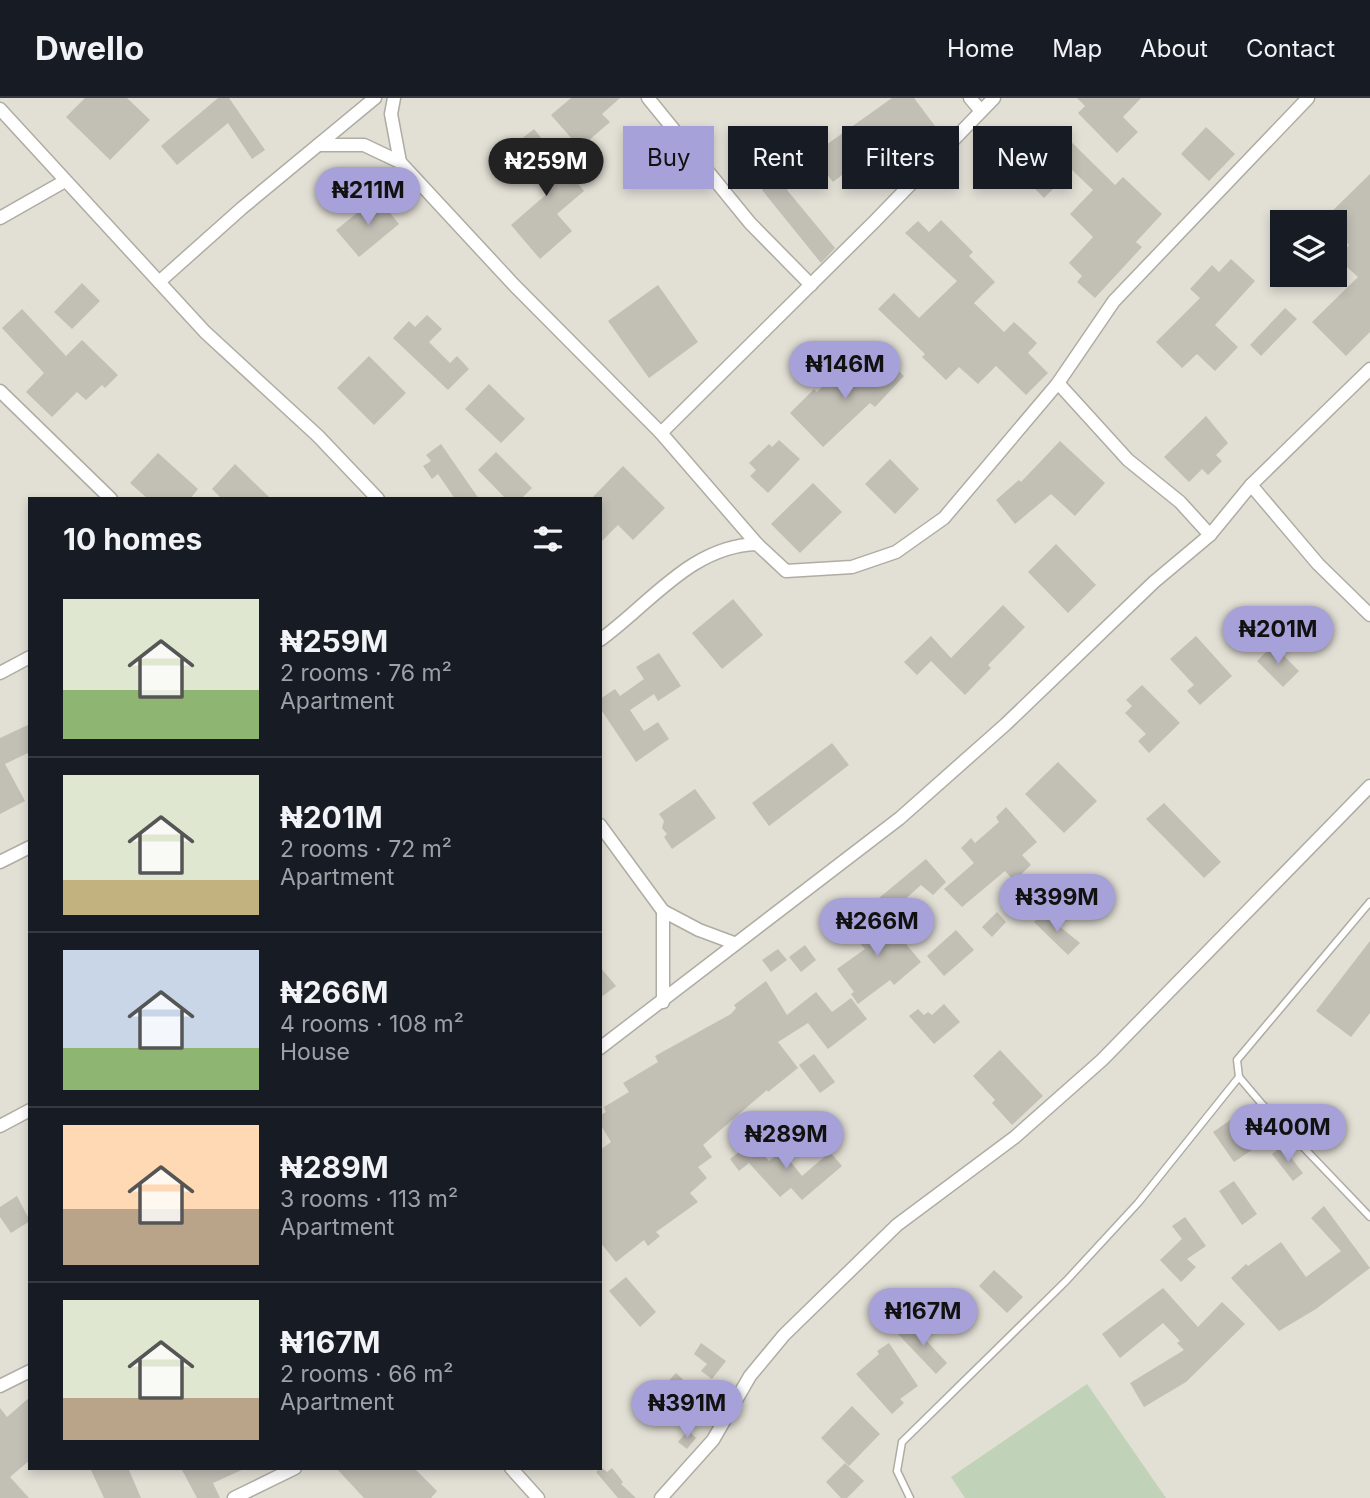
<!DOCTYPE html>
<html lang="en">
<head>
<meta charset="utf-8">
<style>
  body { margin:0; font-family:Inter,sans-serif; background:#242831; color:#f1f3f6; height:100vh; display:flex; flex-direction:column; font-size:26px; white-space:nowrap }
  * { box-sizing:border-box; margin:0 }
  p { font-size:23px; color:#9ea1a6 }
  .icon { flex:none; width:38px; height:38px; fill:none; stroke:currentColor; stroke-width:2; stroke-linecap:round; stroke-linejoin:round }
  .map { position:relative; flex:1; overflow:hidden }
  .sheet { position:absolute; left:28px; top:399px; width:574px; height:973px; display:flex; flex-direction:column; background:#171b24; border-radius:0px; box-shadow:0 4px 10px #0003 }
  .sheet>* { flex:none }
  .guide { position:absolute; left:623px; top:28px; width:640px; height:63px; display:flex; gap:14px }
  .controls { position:absolute; left:1270px; top:112px; display:grid; gap:14px }
  .controls a { display:grid; place-items:center; width:77px; height:77px; border-radius:0px; background:#171b24; box-shadow:0 4px 10px #0003; font-size:35px }
  .price { position:absolute; translate:-50% -60px; padding:0 16px; border-radius:24px; background:#a6a2d9; color:#111; font-size:23px; line-height:46px; filter:drop-shadow(0 2px 4px #0008) }
  .price::after { content:''; position:absolute; left:50%; top:42px; width:21px; height:16px; margin-left:-10px; background:inherit; clip-path:polygon(0 0,100% 0,50% 100%) }
  .price.on { background:#222; color:#fff }
  ul { padding:0; list-style:none }
  li { display:flex; align-items:center; gap:21px; height:175px; padding:0 35px }
  li+li { border-top:2px solid #363941 }
  li span { display:grid; place-items:center; flex:none; width:196px; height:140px; border-radius:0px; color:#555 }
  li>.icon { margin-inline-start:auto }
  span .icon { width:84px; height:84px; fill:#fffc; stroke-width:1 }
  li b { font-size:30px }
  h2 { display:flex; justify-content:space-between; align-items:center; height:84px; padding:0 35px; font-size:30px }
  .tag { padding:0 24px; border-radius:0px; background:#171b24; box-shadow:0 4px 10px #0003; font-size:24px; line-height:63px }
  .tag.on { background:#a6a2d9; color:#111 }
  header { display:flex; align-items:center; gap:42px; box-sizing:border-box; height:98px; padding:0 35px; background:#171b24; border-bottom:2px solid #363941 }
  header strong { font-size:33px }
  nav { display:flex; gap:38px; margin-inline-start:auto; font-size:24px }
  .map>svg:first-child { display:block }
</style>
</head>
<body>
<header>
<strong>Dwello</strong>
<nav><a>Home</a><a>Map</a><a>About</a><a>Contact</a></nav>
</header>
<div class="map">
<svg width="1370" height="1400" viewBox="0 0 1370 1400">
  <rect width="100%" height="100%" fill="#e2dfd5"/>
  <!-- green -->
  <polygon fill="#c0d2b7" points="1087,1286 1166,1400 965,1400 951,1379"/>
  <!-- building -->
  <g fill="#c2bfb5">
    <polygon points="85,0 127,0 150,22 110,62 66,19"/>
    <polygon points="218,0 229,0 265,52 252,61 228,25 177,67 161,48"/>
    <polygon points="571,0 620,0 602,16 610,24 580,50 551,17"/>
    <polygon points="892,0 914,0 944,40 902,73 889,56 871,70 864,60 833,84 812,57"/>
    <polygon points="1077,0 1141,0 1123,19 1138,34 1117,55 1078,15 1085,8"/>
    <polygon points="1206,29 1235,56 1209,83 1181,56"/>
    <polygon points="1057,30 1115,87 1123,79 1162,116 1136,144 1142,149 1095,200 1077,184 1082,178 1069,165 1093,139 1070,116 1093,92 1072,72 1044,100 1003,58 1025,36 1037,49"/>
    <polygon points="534,31 584,93 557,116 572,133 540,161 511,127 549,94 545,89 548,87 515,46"/>
    <polygon points="785,74 795,86 787,92 835,150 821,165 762,92"/>
    <polygon points="1370,76 1370,234 1346,258 1312,224 1358,179 1337,160 1349,147 1335,133 1335,124 1321,124"/>
    <polygon points="377,99 399,126 359,159 336,132"/>
    <polygon points="941,122 973,154 969,158 995,184 974,205 1004,234 1014,224 1037,245 1028,255 1048,275 1026,297 996,268 978,286 959,269 946,282 922,259 925,256 878,211 894,195 919,220 957,183 905,135 918,123 929,134"/>
    <polygon points="1231,161 1255,183 1215,227 1238,249 1215,273 1197,256 1182,270 1156,244 1200,200 1190,191 1212,167 1219,174"/>
    <polygon points="82,185 100,203 72,231 54,214"/>
    <polygon points="658,187 698,244 649,280 608,223"/>
    <polygon points="1285,210 1297,221 1261,258 1250,247"/>
    <polygon points="22,211 66,258 82,242 118,277 105,290 102,287 86,302 77,294 52,319 26,294 44,275 2,230"/>
    <polygon points="427,217 442,231 429,244 450,265 457,258 469,271 448,292 393,240 409,223 415,229"/>
    <polygon points="882,257 904,278 875,309 870,305 823,349 790,315 814,291 817,294 831,280 846,294"/>
    <polygon points="369,258 406,295 374,327 337,290"/>
    <polygon points="489,286 525,321 501,345 465,311"/>
    <polygon points="1206,318 1228,345 1216,357 1222,363 1208,377 1202,371 1189,384 1164,359"/>
    <polygon points="779,342 800,361 768,395 750,378 756,372 749,365 769,346 772,349"/>
    <polygon points="1060,343 1105,385 1075,418 1051,396 1015,426 996,402 1019,382 1021,384"/>
    <polygon points="441,346 479,401 455,401 438,376 432,381 423,368 431,363 426,357"/>
    <polygon points="496,354 532,390 521,401 506,401 478,372"/>
    <polygon points="158,355 198,391 190,401 148,401 130,385"/>
    <polygon points="890,361 919,391 895,416 865,386"/>
    <polygon points="235,366 271,401 222,401 212,391"/>
    <polygon points="623,368 665,410 633,442 618,427 600,445 600,401 591,401"/>
    <polygon points="813,385 842,414 800,455 771,426"/>
    <polygon points="1056,446 1096,487 1068,515 1028,474"/>
    <polygon points="733,501 763,537 722,571 692,535"/>
    <polygon points="1003,507 1025,529 988,567 991,570 965,597 931,563 917,577 904,564 931,538 951,560"/>
    <polygon points="1196,538 1232,578 1200,607 1187,593 1194,587 1170,561"/>
    <polygon points="1273,547 1299,573 1283,589 1257,563"/>
    <polygon points="659,555 681,588 658,603 654,596 630,612 644,633 658,624 669,641 636,664 600,610 600,601 615,591 620,598 644,581 636,569"/>
    <polygon points="1142,587 1180,625 1149,655 1138,643 1146,636 1125,615 1132,608 1126,602"/>
    <polygon points="30,626 30,654 5,666 25,703 0,716 0,640"/>
    <polygon points="832,645 849,667 769,728 752,705"/>
    <polygon points="1058,664 1097,703 1064,735 1025,696"/>
    <polygon points="695,691 716,720 672,751 664,739 667,736 662,730 664,723 659,716"/>
    <polygon points="1164,705 1221,764 1204,780 1146,721"/>
    <polygon points="1006,709 1037,744 1022,757 1031,767 1014,783 1005,773 962,809 944,791 974,765 961,750 971,740 975,745 999,724 996,719"/>
    <polygon points="926,761 946,784 933,797 921,787 891,814 879,800"/>
    <polygon points="878,812 921,864 894,887 890,882 858,906 851,896 854,894 837,871 865,851 850,834"/>
    <polygon points="997,814 1006,824 992,839 982,829"/>
    <polygon points="1043,815 1080,845 1068,857 1034,824"/>
    <polygon points="956,832 974,852 944,878 927,858"/>
    <polygon points="1370,843 1370,915 1351,939 1316,913"/>
    <polygon points="805,847 816,862 801,874 789,859"/>
    <polygon points="778,851 787,862 771,874 762,862"/>
    <polygon points="600,869 616,888 600,900"/>
    <polygon points="766,883 787,917 816,894 832,914 851,900 867,921 828,951 808,925 778,944 798,970 768,994 767,992 703,1047 712,1059 698,1069 707,1080 690,1095 698,1104 656,1134 660,1138 648,1148 644,1142 616,1164 600,1144 600,1052 611,1044 600,1026 600,1017 606,1014 604,1009 629,994 623,985 658,964 655,958 731,916 736,910 734,907"/>
    <polygon points="944,906 960,924 934,946 909,918 918,911 924,917 928,914 932,917"/>
    <polygon points="1000,952 1043,998 1012,1027 992,1005 995,1002 973,978"/>
    <polygon points="814,956 835,984 820,995 799,967"/>
    <polygon points="1232,1021 1252,1052 1234,1064 1213,1034"/>
    <polygon points="752,1044 769,1063 782,1053 802,1078 830,1054 842,1068 802,1102 791,1090 780,1099 749,1065 739,1073 730,1061"/>
    <polygon points="1282,1048 1303,1075 1293,1083 1272,1056"/>
    <polygon points="1234,1083 1257,1116 1242,1127 1219,1093"/>
    <polygon points="17,1098 30,1123 11,1135 0,1119 0,1109"/>
    <polygon points="1324,1108 1370,1170 1316,1211 1279,1233 1231,1180 1246,1166 1248,1168 1281,1144 1306,1179 1341,1153 1311,1120"/>
    <polygon points="1185,1119 1206,1148 1187,1161 1196,1169 1181,1184 1160,1162 1182,1141 1172,1128"/>
    <polygon points="994,1172 1023,1199 1007,1215 979,1188"/>
    <polygon points="626,1179 656,1214 640,1229 609,1193"/>
    <polygon points="1163,1190 1198,1229 1222,1204 1245,1226 1186,1284 1144,1309 1130,1285 1184,1252 1177,1245 1180,1243 1163,1225 1120,1260 1102,1236"/>
    <polygon points="910,1225 947,1265 936,1276 898,1236"/>
    <polygon points="701,1245 726,1263 712,1281 701,1273 707,1266 694,1256"/>
    <polygon points="889,1245 918,1288 900,1301 904,1305 892,1316 856,1276 879,1256 877,1253"/>
    <polygon points="676,1275 691,1289 677,1303 663,1289"/>
    <polygon points="30,1299 30,1362 10,1379 29,1400 0,1400 0,1310 7,1319"/>
    <polygon points="852,1308 880,1336 849,1368 821,1340"/>
    <polygon points="688,1332 696,1340 687,1351 678,1344"/>
    <polygon points="845,1365 864,1383 847,1400 841,1400 826,1384"/>
    <polygon points="601,1369 607,1374 612,1370 623,1384 621,1386 636,1400 618,1400 596,1374"/>
    <polygon points="90,1370 128,1370 141,1400 104,1400"/>
    <polygon points="181,1370 246,1370 213,1385 220,1400 197,1400"/>
    <polygon points="336,1370 414,1370 437,1393 431,1400 364,1400"/>
  </g>
  <g fill="none" stroke-linecap="round" stroke-linejoin="round">
    <defs>
      <g id="service">
        <polyline points="1370,804 1237,962 1239,979 1261,1005 1370,1119"/>
        <polyline points="910,1400 897,1373 902,1344 1066,1183 1138,1105 1239,979"/>
      </g>
      <g id="minor">
        <polyline points="394,0 391,16 400,64"/>
        <polyline points="648,0 750,125 811,187"/>
        <polyline points="970,0 981,13"/>
        <polyline points="0,11 205,234 318,338 378,401"/>
        <polyline points="318,47 364,47 400,64 514,187 661,335 757,446"/>
        <polyline points="0,120 65,83"/>
        <polyline points="159,184 242,110 375,0"/>
        <polyline points="1058,285 1128,362 1180,404 1210,437"/>
        <polyline points="0,293 111,401"/>
        <polyline points="661,335 875,123 994,0"/>
        <polyline points="1251,387 1318,466 1370,517"/>
        <path d="M600,542C651,505 691,448 757,446L786,473L852,469L896,454L944,420L1058,285L1114,203L1308,0"/>
        <polyline points="0,575 30,559"/>
        <polyline points="600,727 663,813 699,832 734,845"/>
        <polyline points="0,764 30,749"/>
        <polyline points="663,813 663,904"/>
        <polyline points="600,950 900,720 1006,626 1154,484 1210,437 1251,387 1370,271"/>
        <polyline points="0,1028 30,1012"/>
        <polyline points="0,1288 30,1273"/>
        <polyline points="511,1370 538,1400"/>
        <polyline points="234,1400 295,1370"/>
        <polyline points="661,1400 713,1342 750,1278 784,1237 897,1127 1015,1039 1102,962 1370,688"/>
      </g>
    </defs>
    <!-- service casing -->
    <use href="#service" stroke="#afada3" stroke-width="9"/>
    <!-- minor casing -->
    <use href="#minor" stroke="#afada3" stroke-width="15"/>
    <!-- service -->
    <use href="#service" stroke="#fff" stroke-width="6"/>
    <!-- minor -->
    <use href="#minor" stroke="#fff" stroke-width="12"/>
  </g>
</svg>
<div class="controls">
<a><svg class="icon" aria-label="layers" viewBox="0 0 24 24"><path d="M12 4l9 5-9 5-9-5zM3 14l9 5 9-5"/></svg></a>
</div>
<b class="price on" style="left:546px;top:100px">₦259M</b>
<b class="price" style="left:368px;top:129px">₦211M</b>
<b class="price" style="left:845px;top:303px">₦146M</b>
<b class="price" style="left:1278px;top:568px">₦201M</b>
<b class="price" style="left:1057px;top:836px">₦399M</b>
<b class="price" style="left:877px;top:860px">₦266M</b>
<b class="price" style="left:1288px;top:1066px">₦400M</b>
<b class="price" style="left:786px;top:1073px">₦289M</b>
<b class="price" style="left:923px;top:1250px">₦167M</b>
<b class="price" style="left:687px;top:1342px">₦391M</b>
<div class="guide">
<a class="tag on">Buy</a>
<a class="tag">Rent</a>
<a class="tag">Filters</a>
<a class="tag">New</a>
</div>
<section class="sheet">
<h2>10 homes<svg class="icon" aria-label="filters" viewBox="0 0 24 24"><path d="M4 7h16M4 17h16"/><circle cx="9" cy="7" r="2"/><circle cx="15" cy="17" r="2"/></svg></h2>
<ul>
<li><span style="background:linear-gradient(#dfe7d0 65%,#8fb573 0)"><svg class="icon" aria-label="home" viewBox="0 0 24 24"><path d="M3 11l9-7 9 7M6 9v11h12V9"/></svg></span><div><b>₦259M</b><p>2 rooms · 76 m²</p><p>Apartment</p></div></li>
<li><span style="background:linear-gradient(#dfe7d0 75%,#c2b280 0)"><svg class="icon" aria-label="home" viewBox="0 0 24 24"><path d="M3 11l9-7 9 7M6 9v11h12V9"/></svg></span><div><b>₦201M</b><p>2 rooms · 72 m²</p><p>Apartment</p></div></li>
<li><span style="background:linear-gradient(#c9d6e8 70%,#8fb573 0)"><svg class="icon" aria-label="home" viewBox="0 0 24 24"><path d="M3 11l9-7 9 7M6 9v11h12V9"/></svg></span><div><b>₦266M</b><p>4 rooms · 108 m²</p><p>House</p></div></li>
<li><span style="background:linear-gradient(#ffd9b3 60%,#b9a48a 0)"><svg class="icon" aria-label="home" viewBox="0 0 24 24"><path d="M3 11l9-7 9 7M6 9v11h12V9"/></svg></span><div><b>₦289M</b><p>3 rooms · 113 m²</p><p>Apartment</p></div></li>
<li><span style="background:linear-gradient(#dfe7d0 70%,#b9a48a 0)"><svg class="icon" aria-label="home" viewBox="0 0 24 24"><path d="M3 11l9-7 9 7M6 9v11h12V9"/></svg></span><div><b>₦167M</b><p>2 rooms · 66 m²</p><p>Apartment</p></div></li>
</ul>
</section>
</div>
</body>
</html>
